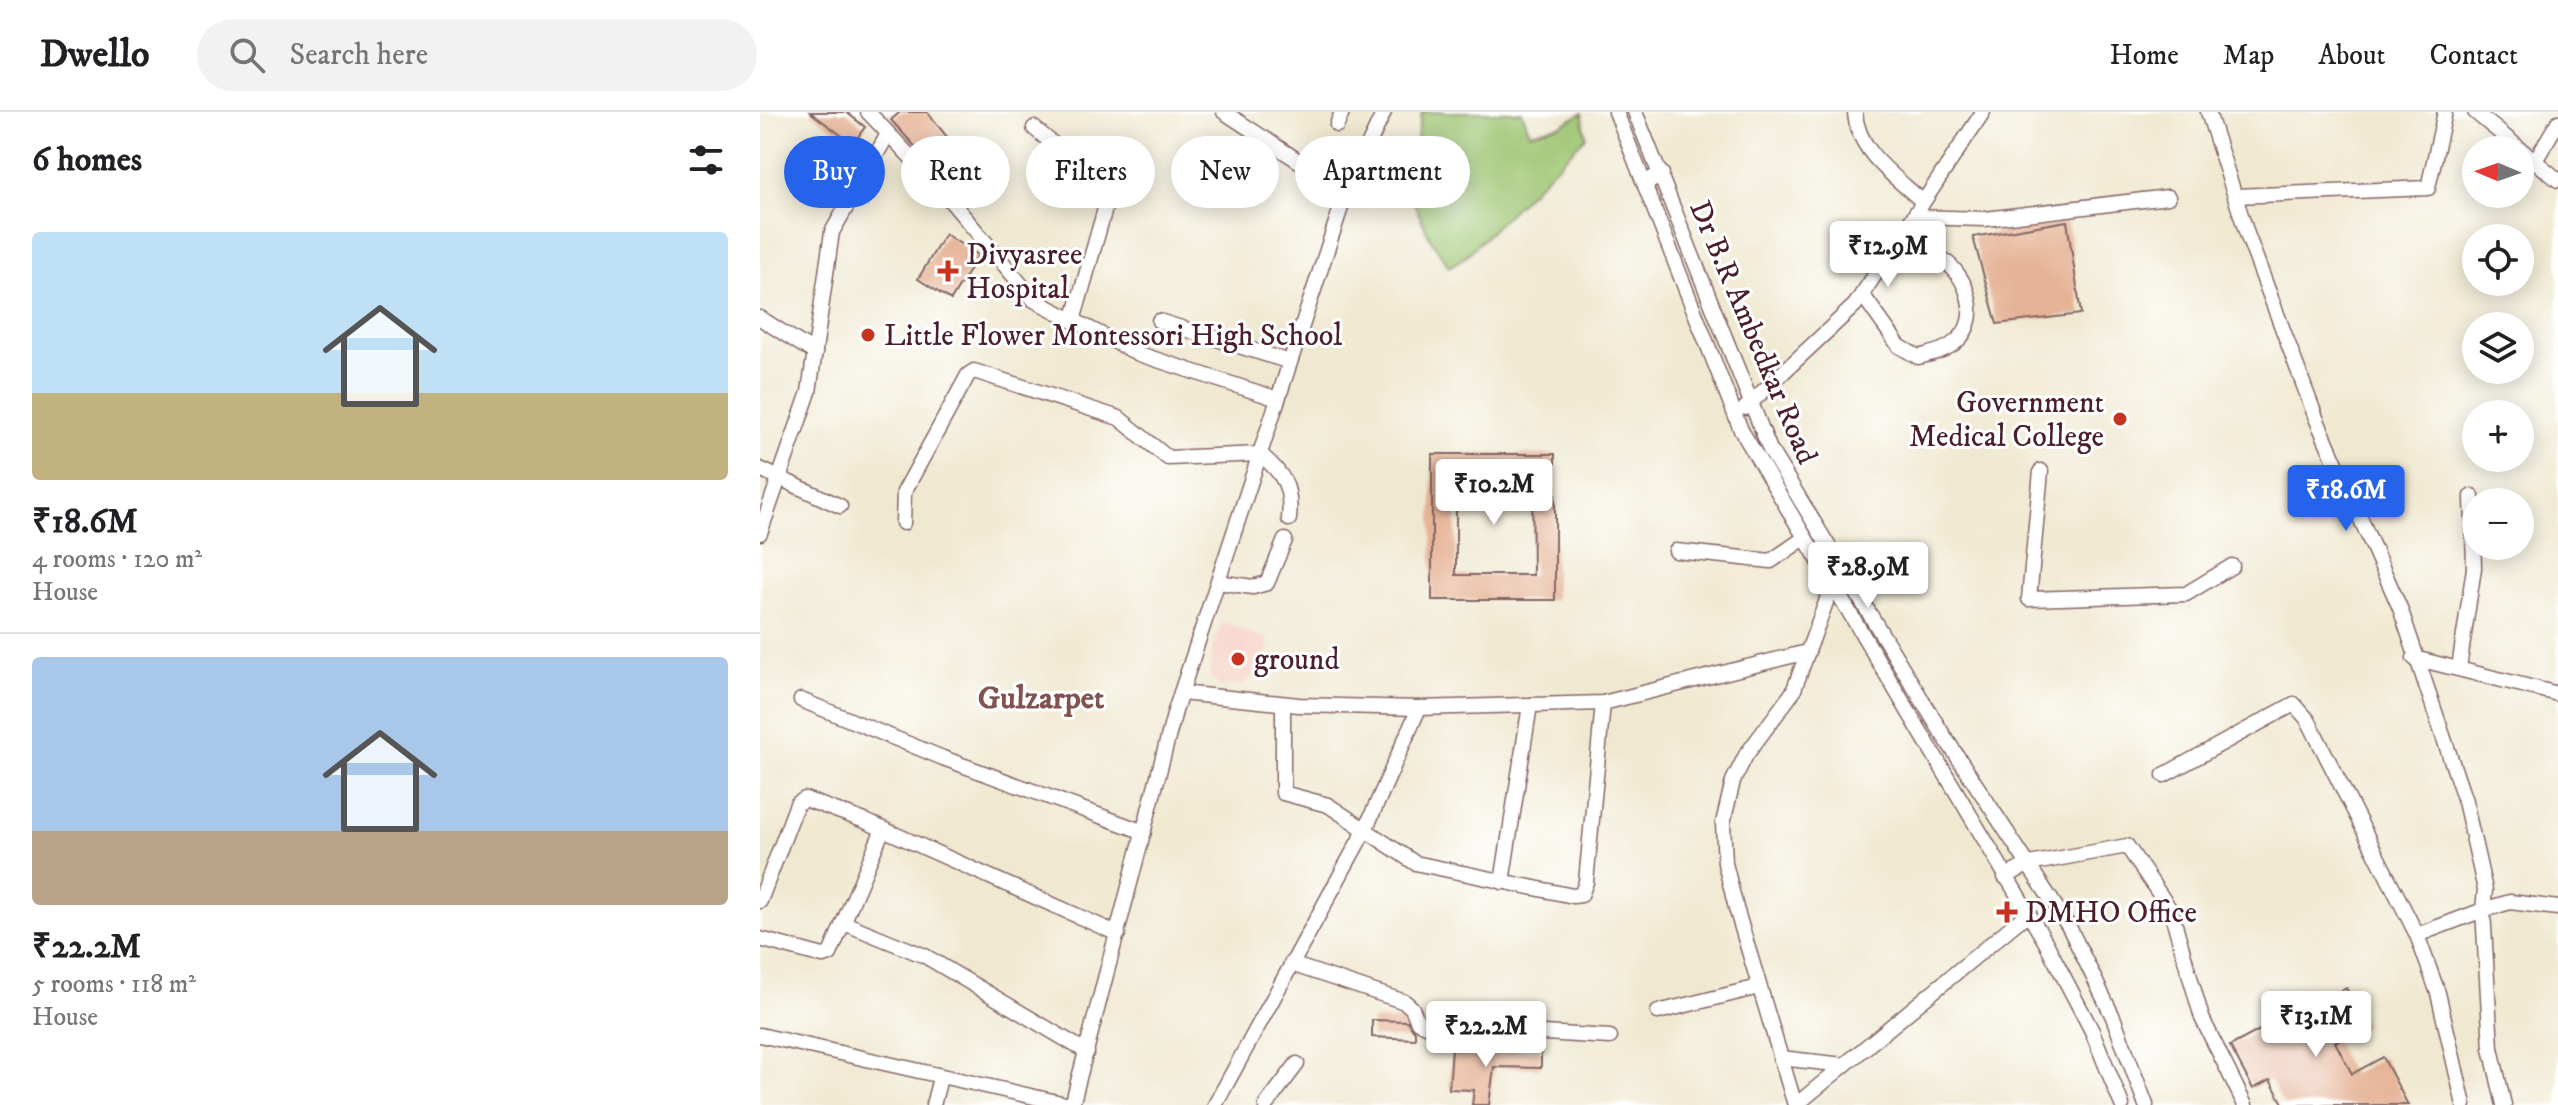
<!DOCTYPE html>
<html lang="en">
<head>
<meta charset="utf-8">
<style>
  body { margin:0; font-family:"IM FELL DW Pica",serif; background:#f2f2f2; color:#202124; height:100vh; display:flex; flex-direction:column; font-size:30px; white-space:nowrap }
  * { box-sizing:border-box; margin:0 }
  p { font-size:26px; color:#757577 }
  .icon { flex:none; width:44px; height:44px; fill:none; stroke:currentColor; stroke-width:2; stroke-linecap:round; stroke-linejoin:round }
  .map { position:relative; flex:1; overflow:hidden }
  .sheet { display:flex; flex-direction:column; background:#fff; width:760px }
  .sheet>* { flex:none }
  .guide { position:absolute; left:24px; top:24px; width:760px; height:72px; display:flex; gap:16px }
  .needle { width:52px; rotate:272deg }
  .fabs { position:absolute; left:1702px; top:24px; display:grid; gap:16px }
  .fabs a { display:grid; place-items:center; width:72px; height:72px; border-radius:50%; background:#fff; box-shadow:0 4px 20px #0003; font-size:40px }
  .price { position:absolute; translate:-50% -68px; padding:0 18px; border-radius:8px; background:#fff; color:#222; font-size:26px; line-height:52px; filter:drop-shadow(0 2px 4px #0008) }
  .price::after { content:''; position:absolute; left:50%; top:48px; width:24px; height:18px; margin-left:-12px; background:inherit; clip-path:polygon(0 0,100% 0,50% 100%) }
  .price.on { background:#2563eb; color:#fff }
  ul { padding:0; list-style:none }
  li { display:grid; align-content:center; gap:16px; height:424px; padding:0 32px }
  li+li { border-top:2px solid #e0e0e0 }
  li span { display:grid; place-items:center; height:248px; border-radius:8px; color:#555 }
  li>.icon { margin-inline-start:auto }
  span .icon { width:144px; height:144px; fill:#fffc; stroke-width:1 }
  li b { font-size:34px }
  h2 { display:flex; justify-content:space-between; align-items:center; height:96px; padding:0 32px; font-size:34px }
  .pill { padding:0 28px; border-radius:36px; background:#fff; box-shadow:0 4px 20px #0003; font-size:28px; line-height:72px }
  .pill.on { background:#2563eb; color:#fff }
  header { display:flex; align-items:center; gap:48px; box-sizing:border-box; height:112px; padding:0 40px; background:#fff; border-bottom:2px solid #e0e0e0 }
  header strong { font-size:38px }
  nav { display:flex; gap:44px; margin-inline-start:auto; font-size:28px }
  .search { width:560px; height:72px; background:#f2f2f2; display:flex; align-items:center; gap:20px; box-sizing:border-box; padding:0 28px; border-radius:44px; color:#757577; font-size:30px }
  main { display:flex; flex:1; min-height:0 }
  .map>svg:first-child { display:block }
</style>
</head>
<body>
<header>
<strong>Dwello</strong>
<div class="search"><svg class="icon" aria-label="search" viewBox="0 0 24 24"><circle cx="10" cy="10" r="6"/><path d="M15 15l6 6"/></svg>Search here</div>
<nav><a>Home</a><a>Map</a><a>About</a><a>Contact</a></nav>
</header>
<main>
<section class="sheet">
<h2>6 homes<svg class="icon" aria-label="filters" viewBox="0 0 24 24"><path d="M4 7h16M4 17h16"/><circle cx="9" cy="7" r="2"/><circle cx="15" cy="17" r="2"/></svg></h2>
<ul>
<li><span style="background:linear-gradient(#bfe0f5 65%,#c2b280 0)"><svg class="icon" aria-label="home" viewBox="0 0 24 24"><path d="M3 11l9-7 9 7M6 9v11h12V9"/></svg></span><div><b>₹18.6M</b><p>4 rooms · 120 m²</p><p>House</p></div></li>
<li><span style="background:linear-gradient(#a9c7e8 70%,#b9a48a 0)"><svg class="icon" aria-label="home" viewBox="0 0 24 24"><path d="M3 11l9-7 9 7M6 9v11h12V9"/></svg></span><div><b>₹22.2M</b><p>5 rooms · 118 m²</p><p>House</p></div></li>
</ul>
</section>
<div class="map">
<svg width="1798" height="993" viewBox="0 0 1798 993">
  <rect width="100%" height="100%" fill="#fff"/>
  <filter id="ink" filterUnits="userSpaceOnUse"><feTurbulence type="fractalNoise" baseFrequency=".0125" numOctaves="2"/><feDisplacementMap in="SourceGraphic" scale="16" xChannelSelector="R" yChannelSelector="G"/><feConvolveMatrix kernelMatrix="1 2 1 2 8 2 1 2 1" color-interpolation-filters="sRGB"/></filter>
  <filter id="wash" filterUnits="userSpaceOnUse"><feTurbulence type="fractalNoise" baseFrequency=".006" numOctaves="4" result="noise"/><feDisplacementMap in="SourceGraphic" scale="32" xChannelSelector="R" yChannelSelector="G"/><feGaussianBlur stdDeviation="1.8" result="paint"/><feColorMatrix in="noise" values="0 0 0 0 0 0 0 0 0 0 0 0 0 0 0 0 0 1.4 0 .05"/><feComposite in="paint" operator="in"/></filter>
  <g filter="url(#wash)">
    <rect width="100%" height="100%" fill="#f0e9d1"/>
    <!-- built -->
    <polygon fill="#f7d1c6" points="462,510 509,528 503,555 483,573 460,574 450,566 452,538"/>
    <!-- green -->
    <polygon fill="#9cc470" stroke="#73724e" stroke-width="2" points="662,0 762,0 770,21 801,13 822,1 826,25 705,145 689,155 670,126 647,76"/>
    <g id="blocks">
      <!-- building -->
      <g fill="#e6b396" fill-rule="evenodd">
        <polygon points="50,0 86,0 105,15 93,32"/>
        <polygon points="140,0 167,0 188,26 175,37 180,43 170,51 131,8"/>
        <polygon points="1307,109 1321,202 1237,212 1213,125"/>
        <polygon points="185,122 218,143 191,188 158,167"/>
        <path d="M672,342H795V488H672ZM696,366H772L773,463H696Z"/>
        <polygon points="1586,876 1606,913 1575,930 1592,962 1623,945 1648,993 1524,993 1510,968 1493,977 1470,934 1554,889 1556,893"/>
        <polygon points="612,908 647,909 655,920 655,927 612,925"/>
        <polygon points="692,936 781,939 781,956 734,955 729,993 712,993 714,978 689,977"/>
      </g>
    </g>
  </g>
  <g filter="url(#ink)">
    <use href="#blocks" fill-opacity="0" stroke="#846665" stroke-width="2"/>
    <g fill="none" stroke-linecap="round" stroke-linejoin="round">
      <defs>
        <g id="minor">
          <polyline points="108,0 179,75 274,188 379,242 518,287 586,80"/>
          <polyline points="464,0 586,80 624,0"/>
          <polyline points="856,0 981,318 1286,831 1332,919 1362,993"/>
          <polyline points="875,0 1010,338 1182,621 1309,815 1353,905 1386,993"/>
          <path d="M1095,0C1097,40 1135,64 1163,90"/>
          <polyline points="1448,0 1487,122 1556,306 1640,496 1705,689 1725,778 1723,798 1657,823"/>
          <polyline points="1715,0 1798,68"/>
          <polyline points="577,13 582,0"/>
          <polyline points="274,16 350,79 313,209"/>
          <polyline points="1775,49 1798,10"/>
          <polyline points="1475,84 1668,76 1685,0"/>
          <polyline points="1154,105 1225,107 1408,85"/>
          <path d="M1102,182L1139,234L1158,245C1173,241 1186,239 1198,228C1222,205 1207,163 1182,147C1170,139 1149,138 1134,133"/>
          <polyline points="0,206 55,241"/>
          <polyline points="399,209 530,250"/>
          <polyline points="985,296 1095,193 1223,0"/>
          <polyline points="0,357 80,394"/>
          <polyline points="1281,359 1269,487 1426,482 1472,454"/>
          <path d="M143,411L144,380L208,263L214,259L359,306L408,346L500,342C524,362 532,375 529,407"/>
          <polyline points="0,421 49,280 72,120 128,22"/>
          <polyline points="916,439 1011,449 1043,427"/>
          <polyline points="458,470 493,475 507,471 525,428"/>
          <polyline points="1654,546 1798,582"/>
          <polyline points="1699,556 1714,456 1712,384"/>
          <polyline points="421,581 539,593 659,596"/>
          <polyline points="41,588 183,646 384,720"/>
          <polyline points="523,592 523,681 568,693 655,751 813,784 821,783 826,770 843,591"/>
          <polyline points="1404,663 1534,592 1548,608 1657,823 1678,881 1704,993"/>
          <polyline points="1245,765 1269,752 1367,734 1411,799 1442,906 1485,993"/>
          <polyline points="742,770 770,593"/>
          <polyline points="0,789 37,692 45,687 105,709 358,822"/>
          <polyline points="84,811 165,844 327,940"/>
          <polyline points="0,827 63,844 70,842 123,717"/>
          <polyline points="531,852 645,890 652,896 658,910 668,914 850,925"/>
          <polyline points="898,900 999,875"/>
          <polyline points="0,923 310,993"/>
          <polyline points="1020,946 1084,953"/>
          <polyline points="173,993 180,966"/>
          <polyline points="312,993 415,599 518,287"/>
          <polyline points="455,993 606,716 659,596 843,591 1047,540"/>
          <polyline points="506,993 537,952"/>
          <polyline points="1035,993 976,796 965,751 963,711 973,669 986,643 1033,580 1073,471"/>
          <polyline points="1036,993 1268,801"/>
          <polyline points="1744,993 1731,936 1723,798 1750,790 1798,796"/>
        </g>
        <polyline id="major" points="886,71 901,62"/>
      </defs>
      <!-- minor casing -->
      <use href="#minor" stroke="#846665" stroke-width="17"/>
      <!-- major casing -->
      <use href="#major" stroke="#846665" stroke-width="19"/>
      <!-- minor -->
      <use href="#minor" stroke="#fff" stroke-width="14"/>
      <!-- major -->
      <use href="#major" stroke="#fff" stroke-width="16"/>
    </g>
  </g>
  <!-- markers -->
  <g fill="#c8321e" stroke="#fff" stroke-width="3">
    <path d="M184 147h8v8h8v8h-8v8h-8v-8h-8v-8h8z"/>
    <circle cx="108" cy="223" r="8"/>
    <circle cx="1360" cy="307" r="8"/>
    <circle cx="478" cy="547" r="8"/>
    <path d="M1243 788h8v8h8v8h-8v8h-8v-8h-8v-8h8z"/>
  </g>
  <g text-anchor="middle" stroke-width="6" stroke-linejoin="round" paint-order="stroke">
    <!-- poi labels -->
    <g font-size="30" fill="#4a1f2b" stroke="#fff" text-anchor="start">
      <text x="206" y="152">Divyasree<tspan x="206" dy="34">Hospital</tspan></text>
      <text x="124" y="233">Little Flower Montessori High School</text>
      <text x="1344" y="300" text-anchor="end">Government<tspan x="1344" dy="34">Medical College</tspan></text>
      <text x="494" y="557">ground</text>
      <text x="1265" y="810">DMHO Office</text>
    </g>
    <!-- street labels -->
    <g font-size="30" fill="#4a1f2b" stroke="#fff">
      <text transform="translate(994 220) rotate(67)" y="10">Dr B.R Ambedkar Road</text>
    </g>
    <!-- neighbourhood labels -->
    <g font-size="32" font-weight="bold" fill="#815350" stroke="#fff">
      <text x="281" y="596">Gulzarpet</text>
    </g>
  </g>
</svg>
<div class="fabs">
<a><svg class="needle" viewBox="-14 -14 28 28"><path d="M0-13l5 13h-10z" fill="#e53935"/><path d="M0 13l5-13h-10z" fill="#757577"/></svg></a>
<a><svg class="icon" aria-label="locate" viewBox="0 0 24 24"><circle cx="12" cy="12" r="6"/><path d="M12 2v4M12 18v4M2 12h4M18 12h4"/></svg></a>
<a><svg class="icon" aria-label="layers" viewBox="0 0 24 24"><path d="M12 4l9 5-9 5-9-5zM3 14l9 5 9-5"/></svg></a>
<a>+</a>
<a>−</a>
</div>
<b class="price" style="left:1128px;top:177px">₹12.9M</b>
<b class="price" style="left:734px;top:415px">₹10.2M</b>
<b class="price on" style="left:1586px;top:421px">₹18.6M</b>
<b class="price" style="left:1108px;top:498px">₹28.9M</b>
<b class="price" style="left:1556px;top:947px">₹13.1M</b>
<b class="price" style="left:726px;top:957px">₹22.2M</b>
<div class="guide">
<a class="pill on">Buy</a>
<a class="pill">Rent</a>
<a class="pill">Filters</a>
<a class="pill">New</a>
<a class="pill">Apartment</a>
</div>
</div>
</main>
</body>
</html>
